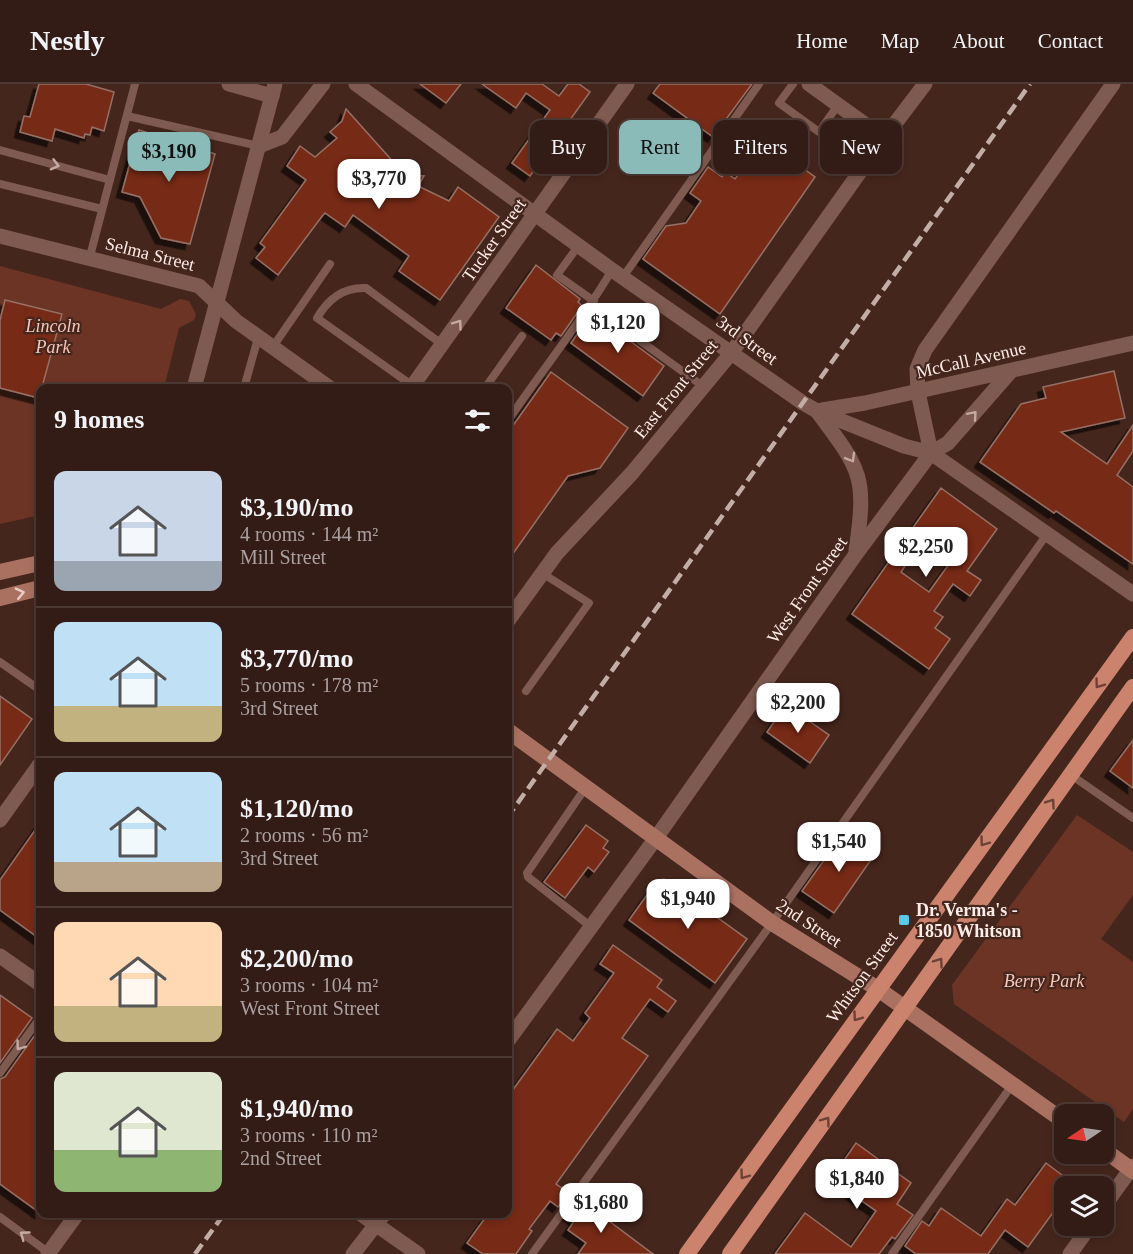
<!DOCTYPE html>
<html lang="en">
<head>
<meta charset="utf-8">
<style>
  body { margin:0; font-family:Georgia,serif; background:#3c251f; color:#f1f3f6; height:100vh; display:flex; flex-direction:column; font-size:22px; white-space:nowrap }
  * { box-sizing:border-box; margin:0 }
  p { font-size:20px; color:#a9a1a1 }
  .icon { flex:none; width:33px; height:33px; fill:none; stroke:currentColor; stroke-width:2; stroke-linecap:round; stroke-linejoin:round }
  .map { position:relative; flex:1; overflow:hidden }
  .details { position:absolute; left:36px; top:300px; width:476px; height:834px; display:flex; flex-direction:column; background:#341c16; border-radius:12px; box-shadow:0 3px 9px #0003,0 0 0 2px #4e3a35 }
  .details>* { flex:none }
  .hud { position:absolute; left:530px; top:36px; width:513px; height:54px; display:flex; gap:12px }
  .needle { width:39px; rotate:257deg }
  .fabs { position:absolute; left:1054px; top:1020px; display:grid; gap:12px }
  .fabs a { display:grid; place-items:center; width:60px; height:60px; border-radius:12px; background:#341c16; box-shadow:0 3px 9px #0003,0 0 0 2px #4e3a35; font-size:30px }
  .price { position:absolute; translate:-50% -51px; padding:0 14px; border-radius:12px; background:#fff; color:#222; font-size:20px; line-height:39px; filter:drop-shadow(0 2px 3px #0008) }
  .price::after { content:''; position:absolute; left:50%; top:36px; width:18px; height:14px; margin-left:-9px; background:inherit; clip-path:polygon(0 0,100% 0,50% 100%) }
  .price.on { background:#8bbbb9; color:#111 }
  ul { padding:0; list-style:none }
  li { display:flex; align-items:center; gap:18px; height:150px; padding:0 18px }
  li+li { border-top:2px solid #4e3a35 }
  li span { display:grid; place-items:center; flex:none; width:168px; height:120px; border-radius:12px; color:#555 }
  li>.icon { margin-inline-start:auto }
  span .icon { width:72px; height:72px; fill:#fffc; stroke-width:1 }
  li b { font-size:26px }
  h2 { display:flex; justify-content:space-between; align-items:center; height:72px; padding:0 18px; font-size:26px }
  .pill { padding:0 21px; border-radius:12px; background:#341c16; box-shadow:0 3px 9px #0003,0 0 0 2px #4e3a35; font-size:21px; line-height:54px }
  .pill.on { background:#8bbbb9; color:#111 }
  header { display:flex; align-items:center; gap:36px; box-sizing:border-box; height:84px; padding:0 30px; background:#341c16; border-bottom:2px solid #4e3a35 }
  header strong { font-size:28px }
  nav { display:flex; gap:33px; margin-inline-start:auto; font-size:21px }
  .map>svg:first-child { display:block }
</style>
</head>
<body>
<header>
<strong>Nestly</strong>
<nav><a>Home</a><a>Map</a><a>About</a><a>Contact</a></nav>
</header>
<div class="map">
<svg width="1133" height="1170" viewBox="0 0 1133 1170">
  <defs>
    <filter id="shadow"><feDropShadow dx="-5.5" dy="5.5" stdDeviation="0" flood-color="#0009"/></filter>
  </defs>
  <rect width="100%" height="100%" fill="#45261d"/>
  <!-- green -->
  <g fill="#6c3425">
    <polygon points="0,182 161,225 180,215 189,217 196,230 194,236 179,244 164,304 40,304 40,431 0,440"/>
    <polygon points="1077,731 1133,768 1133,811 1101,855 1133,878 1133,1025 1124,1038 954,920 952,901"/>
  </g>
  <!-- building -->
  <g fill="#772b15" stroke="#957066" stroke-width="1.5" fill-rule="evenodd" filter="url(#shadow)">
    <polygon points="39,0 86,0 114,8 104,47 92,43 90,51 85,50 84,54 55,45 52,57 20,48 24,32 30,33"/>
    <polygon points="420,0 461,0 446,19"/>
    <polygon points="482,0 542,0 559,12 568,0 579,0 590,8 530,92 512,79 550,26 526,9 516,24"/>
    <polygon points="660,0 752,0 713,53 653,9"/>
    <polygon points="346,25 405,91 424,92 418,102 449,117 458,103 499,133 440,216 399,187 409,172 353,131 345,143 325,129 323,131 278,191 256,174 265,163 260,159 306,96 287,82 300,62 315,73 337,54 330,48 342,37"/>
    <polygon points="139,46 215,70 190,160 161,154 140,113 122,108"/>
    <polygon points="763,57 784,72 793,60 808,71 800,82 815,93 720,230 643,175 666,142 686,139 701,117 690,109 708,83 722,93 725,88 735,95"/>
    <polygon points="536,181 580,215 578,218 582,222 561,252 556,249 551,256 506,224"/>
    <polygon points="5,216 62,230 39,314 0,304 0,236"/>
    <polygon points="592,229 664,282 643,312 571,259"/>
    <polygon points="1114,287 1125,334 1061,348 1107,380 1133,341 1133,367 1117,391 1133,403 1133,480 1056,427 1054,429 980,378 1021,320 1046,314 1043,303"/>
    <polygon points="551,288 628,344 600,384 568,392 507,478 507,350"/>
    <path d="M941,404L997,445L967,487L981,496L970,512L953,500L934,527L943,533L935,544L950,555L929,585L852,530ZM923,455L952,476L929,508L901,488Z"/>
    <polygon points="0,612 32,635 0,681"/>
    <polygon points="786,621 829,651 810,679 767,648"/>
    <polygon points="1133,656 1133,704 1110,687"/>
    <polygon points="40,739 40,855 0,826 0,796"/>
    <polygon points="586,741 608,757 603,764 609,768 594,788 588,783 565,814 544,798"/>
    <polygon points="844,748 875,770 834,829 802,807"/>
    <polygon points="664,795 747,855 715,899 629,836 657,797"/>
    <polygon points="613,861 662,896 657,903 676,917 668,928 650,915 622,954 648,972 556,1100 569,1109 558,1123 550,1117 529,1145 532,1147 516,1170 483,1170 467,1159 488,1130 507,1130 507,1014 557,945 573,957 590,934 585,929 614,889 600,880"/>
    <polygon points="0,911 32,934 0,979"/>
    <polygon points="40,944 40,1129 0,1100 0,995 5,993"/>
    <polygon points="856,1059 911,1099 897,1120 913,1131 895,1155 892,1153 879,1170 775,1170 805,1129 851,1163 876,1127 831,1095"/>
    <polygon points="1046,1079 1074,1100 1072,1102 1065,1102 1065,1112 1028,1163 1005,1146 988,1170 916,1170 905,1162 922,1137 929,1142 941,1124 981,1152 1007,1115 1015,1121"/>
    <polygon points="578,1116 581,1116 653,1170 578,1170 586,1159 568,1146 575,1136 568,1130"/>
  </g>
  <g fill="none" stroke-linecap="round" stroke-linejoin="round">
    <!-- service -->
    <g stroke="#7e5a50" stroke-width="8">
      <polyline points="793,0 779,19 819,48 838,21"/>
      <polyline points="127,32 259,62"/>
      <polyline points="0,66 110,96"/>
      <polyline points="0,100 102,125"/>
      <polyline points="579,161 557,191 594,217"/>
      <polyline points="89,176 135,0"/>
      <polyline points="623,193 759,0"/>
      <polyline points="591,221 704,303"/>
      <polyline points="272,264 330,180"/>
      <path d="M413,302L317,234C328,215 344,203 366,204L443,261"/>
      <polyline points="244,304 258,254"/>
      <polyline points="485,304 522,252"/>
      <path d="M507,338C541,287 581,239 612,186"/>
      <polyline points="0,578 40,606"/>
      <polyline points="526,607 589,519 542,489"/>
      <polyline points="1071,691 1133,734"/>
      <polyline points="586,703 527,789 528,793 590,842"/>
      <polyline points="0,989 40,934"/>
      <polyline points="0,1133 49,1169"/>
      <polyline points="532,1170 772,839 1047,450"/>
      <polyline points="892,1170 1012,1001"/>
    </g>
    <!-- minor -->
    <g stroke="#7e5a50" stroke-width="15">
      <polyline points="229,0 272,12"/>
      <polyline points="356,0 612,186 803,319 817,327 904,362 931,369 1133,510"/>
      <polyline points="809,0 884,54"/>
      <polyline points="259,62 282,53 323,0"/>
      <polyline points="0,152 199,202 236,237 330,304"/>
      <polyline points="194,304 275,0"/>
      <polyline points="411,304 627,0"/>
      <polyline points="822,326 865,319 1133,259"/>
      <path d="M817,327C861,386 867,392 856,466"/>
      <polyline points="931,369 948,359 1011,287"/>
      <polyline points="507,538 557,469 632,389 732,268 884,54 925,0"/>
      <polyline points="0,736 40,680"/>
      <polyline points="0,872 40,900"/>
      <polyline points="507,958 656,754 856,470 931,369 918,308 917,285 925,266 1113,0"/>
      <polyline points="1104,1122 1133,1082"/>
      <polyline points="361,1130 418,1170"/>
      <polyline points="48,1170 77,1130"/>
      <polyline points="353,1170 384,1130"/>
      <polyline points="1070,1170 1090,1142"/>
    </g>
    <!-- secondary -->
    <g stroke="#aa7161" stroke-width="16">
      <polyline points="0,488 40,479"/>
      <polyline points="0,514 40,504"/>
      <polyline points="507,646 772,839 878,905 1065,1038"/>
      <polyline points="1104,1066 1133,1087"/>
    </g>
    <!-- primary -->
    <g stroke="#cb836e" stroke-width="16">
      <polyline points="687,1170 1133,553"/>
      <polyline points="730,1170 1133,603"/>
    </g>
    <!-- rail -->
    <g stroke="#c3ada7" stroke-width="4.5" stroke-dasharray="12 6" stroke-linecap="butt">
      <polyline points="507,734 1030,0"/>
      <polyline points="195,1170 224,1130"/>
    </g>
  </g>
  <!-- one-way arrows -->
  <defs><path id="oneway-chevron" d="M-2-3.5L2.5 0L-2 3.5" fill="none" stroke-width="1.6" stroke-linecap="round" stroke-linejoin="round" transform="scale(1.5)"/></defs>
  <g stroke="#c4aaa3">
    <use href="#oneway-chevron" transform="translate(55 81) rotate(15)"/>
    <use href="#oneway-chevron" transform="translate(458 240) rotate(-54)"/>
    <use href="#oneway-chevron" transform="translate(973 331) rotate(-49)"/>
    <use href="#oneway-chevron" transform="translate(851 374) rotate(60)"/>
    <use href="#oneway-chevron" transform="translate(20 962) rotate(126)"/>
    <use href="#oneway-chevron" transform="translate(24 1151) rotate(-144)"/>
  </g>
  <use stroke="#e8cdc6" href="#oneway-chevron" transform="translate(20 509) rotate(-13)"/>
  <g stroke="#6d4235">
    <use href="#oneway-chevron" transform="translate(1099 600) rotate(126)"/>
    <use href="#oneway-chevron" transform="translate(1051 719) rotate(-55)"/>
    <use href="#oneway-chevron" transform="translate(984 758) rotate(126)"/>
    <use href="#oneway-chevron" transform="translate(939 878) rotate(-55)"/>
    <use href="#oneway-chevron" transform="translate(857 933) rotate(126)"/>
    <use href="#oneway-chevron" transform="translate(826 1037) rotate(-54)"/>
    <use href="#oneway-chevron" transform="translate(744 1091) rotate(126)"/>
  </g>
  <!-- markers -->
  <rect fill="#58c8e4" stroke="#45261d" stroke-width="2" x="898" y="830" width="12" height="12" rx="3"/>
  <g text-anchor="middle" stroke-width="4.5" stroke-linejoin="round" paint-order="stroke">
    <!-- street labels -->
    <g font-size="18" fill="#fdece7" stroke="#45261d">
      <text transform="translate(494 156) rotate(-55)" y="6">Tucker Street</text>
      <text transform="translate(150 170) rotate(14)" y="6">Selma Street</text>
      <text transform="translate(747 256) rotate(36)" y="6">3rd Street</text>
      <text transform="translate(971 276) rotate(-13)" y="6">McCall Avenue</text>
      <text transform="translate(676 305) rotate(-51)" y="6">East Front Street</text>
      <text transform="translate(807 506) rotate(-55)" y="6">West Front Street</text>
      <text transform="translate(809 839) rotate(33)" y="6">2nd Street</text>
      <text transform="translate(862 893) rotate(-54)" y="6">Whitson Street</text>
    </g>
    <!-- park labels -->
    <g font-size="18" font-style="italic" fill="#f6c7ba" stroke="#45261d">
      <text x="53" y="248">Lincoln<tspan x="53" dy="21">Park</tspan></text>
      <text x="1044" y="903">Berry Park</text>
    </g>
    <!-- poi labels -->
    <g font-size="18" font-weight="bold" fill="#fdece7" stroke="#45261d" text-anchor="start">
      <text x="916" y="832">Dr. Verma's -<tspan x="916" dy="21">1850 Whitson</tspan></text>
    </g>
  </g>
</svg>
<div class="fabs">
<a><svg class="needle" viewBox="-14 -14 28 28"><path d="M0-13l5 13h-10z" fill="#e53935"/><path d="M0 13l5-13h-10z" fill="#a9a1a1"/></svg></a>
<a><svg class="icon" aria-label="layers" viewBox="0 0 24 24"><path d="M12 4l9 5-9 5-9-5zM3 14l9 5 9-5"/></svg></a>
</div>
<b class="price on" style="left:169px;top:99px">$3,190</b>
<b class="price" style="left:379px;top:126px">$3,770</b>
<b class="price" style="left:618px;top:270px">$1,120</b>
<b class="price" style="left:926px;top:494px">$2,250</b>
<b class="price" style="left:798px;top:650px">$2,200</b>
<b class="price" style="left:839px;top:789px">$1,540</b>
<b class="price" style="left:688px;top:846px">$1,940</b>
<b class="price" style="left:857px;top:1126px">$1,840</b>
<b class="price" style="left:601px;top:1150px">$1,680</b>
<div class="hud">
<a class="pill">Buy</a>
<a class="pill on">Rent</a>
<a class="pill">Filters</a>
<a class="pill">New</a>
</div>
<section class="details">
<h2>9 homes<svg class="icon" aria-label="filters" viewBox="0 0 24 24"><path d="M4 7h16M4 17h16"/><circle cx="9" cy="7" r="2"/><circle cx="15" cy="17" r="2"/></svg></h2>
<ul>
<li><span style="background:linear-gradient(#c9d6e8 75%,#9aa5b1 0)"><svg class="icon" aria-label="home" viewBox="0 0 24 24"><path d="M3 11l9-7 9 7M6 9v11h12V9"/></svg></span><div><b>$3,190/mo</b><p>4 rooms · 144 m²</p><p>Mill Street</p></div></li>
<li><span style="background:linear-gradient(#bfe0f5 70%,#c2b280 0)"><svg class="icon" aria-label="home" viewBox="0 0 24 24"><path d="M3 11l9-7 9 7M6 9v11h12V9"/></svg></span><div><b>$3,770/mo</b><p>5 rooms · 178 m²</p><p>3rd Street</p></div></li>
<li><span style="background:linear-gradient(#bfe0f5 75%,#b9a48a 0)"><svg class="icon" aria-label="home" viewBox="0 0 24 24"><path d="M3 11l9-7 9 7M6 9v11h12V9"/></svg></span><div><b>$1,120/mo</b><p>2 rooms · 56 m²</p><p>3rd Street</p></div></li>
<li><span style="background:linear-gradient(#ffd9b3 70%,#c2b280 0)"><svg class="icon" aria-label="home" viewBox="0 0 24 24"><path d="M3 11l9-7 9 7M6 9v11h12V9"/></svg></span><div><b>$2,200/mo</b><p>3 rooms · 104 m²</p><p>West Front Street</p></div></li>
<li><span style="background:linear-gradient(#dfe7d0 65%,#8fb573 0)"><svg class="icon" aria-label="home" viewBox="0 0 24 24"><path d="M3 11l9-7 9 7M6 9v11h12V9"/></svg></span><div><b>$1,940/mo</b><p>3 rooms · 110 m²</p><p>2nd Street</p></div></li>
</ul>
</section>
</div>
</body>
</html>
